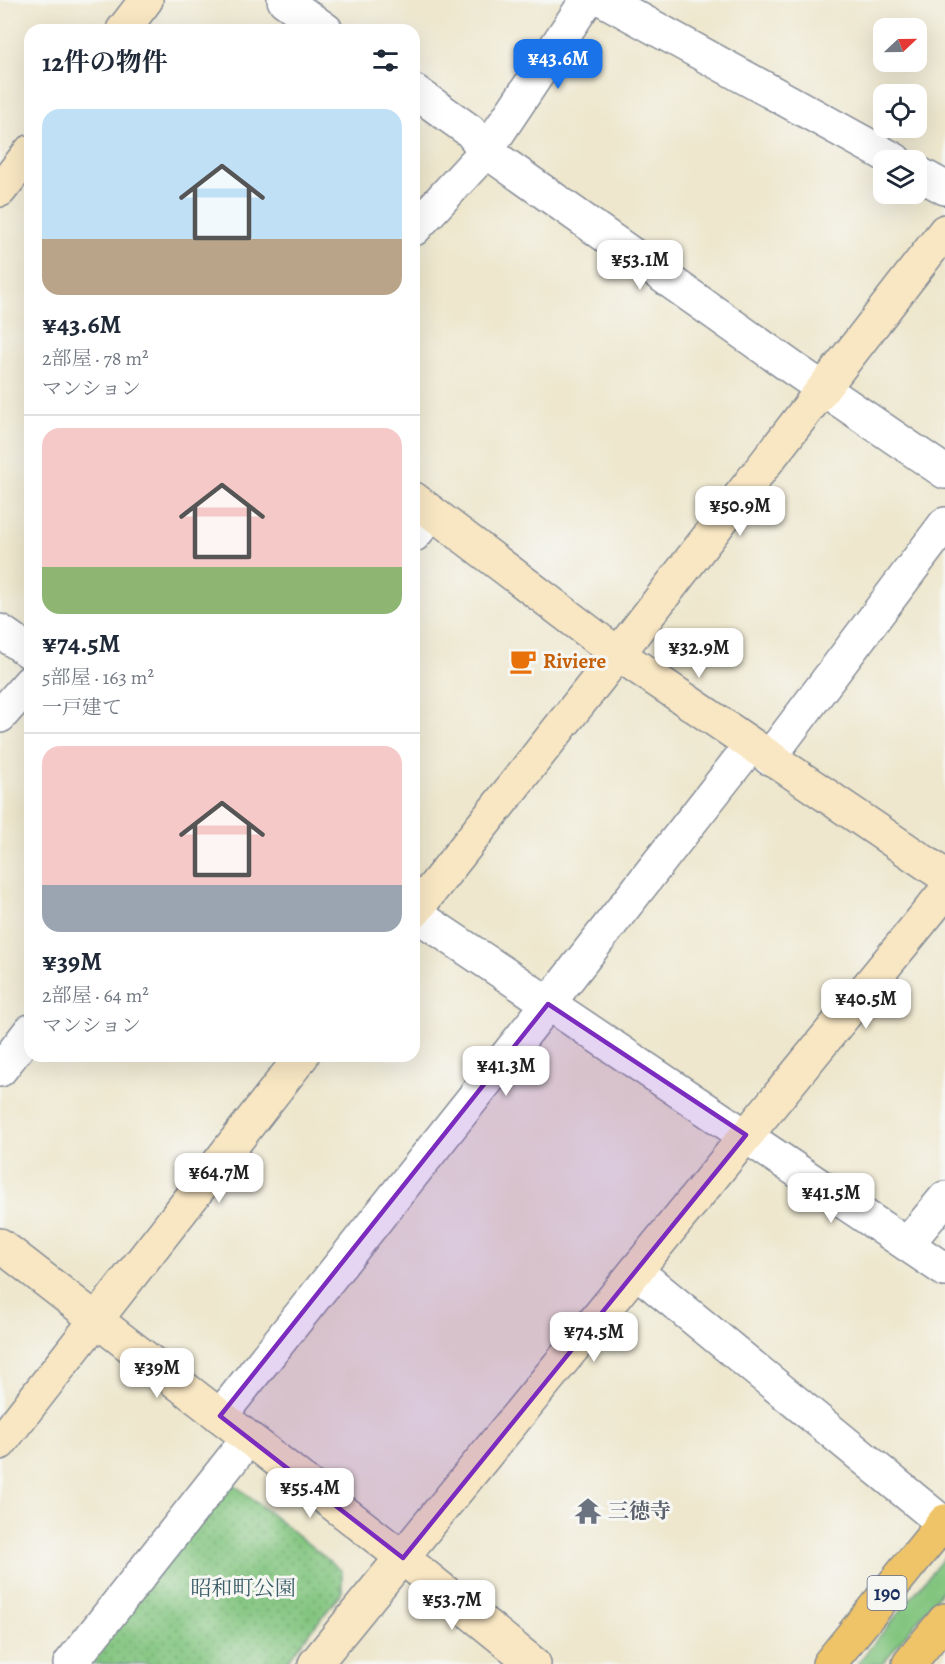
<!DOCTYPE html>
<html lang="ja">
<head>
<meta charset="utf-8">
<style>
  body { margin:0; font-family:Alegreya,"Noto Serif JP",serif; background:#f6f6f7; color:#1f2937; height:100vh; display:flex; flex-direction:column; font-size:22px; white-space:nowrap }
  * { box-sizing:border-box; margin:0 }
  p { font-size:20px; color:#747a83 }
  .icon { flex:none; width:33px; height:33px; fill:none; stroke:currentColor; stroke-width:2; stroke-linecap:round; stroke-linejoin:round }
  .map { position:relative; flex:1; overflow:hidden }
  .sheet { position:absolute; left:24px; top:24px; width:396px; height:1038px; display:flex; flex-direction:column; background:#fff; border-radius:18px; box-shadow:0 6px 24px #0002 }
  .sheet>* { flex:none }
  .needle { width:39px; rotate:68deg }
  .buttons { position:absolute; left:873px; top:18px; display:grid; gap:12px }
  .buttons a { display:grid; place-items:center; width:54px; height:54px; border-radius:12px; background:#fff; box-shadow:0 6px 24px #0002; font-size:30px }
  .price { position:absolute; translate:-50% -51px; padding:0 14px; border-radius:12px; background:#fff; color:#222; font-size:20px; line-height:39px; filter:drop-shadow(0 2px 3px #0008) }
  .price::after { content:''; position:absolute; left:50%; top:36px; width:18px; height:14px; margin-left:-9px; background:inherit; clip-path:polygon(0 0,100% 0,50% 100%) }
  .price.active { background:#1a73e8; color:#fff }
  ul { padding:0; list-style:none }
  li { display:grid; align-content:center; gap:12px; height:318px; padding:0 18px }
  li+li { border-top:2px solid #e0e1e3 }
  li span { display:grid; place-items:center; height:186px; border-radius:18px; color:#555 }
  li>.icon { margin-inline-start:auto }
  span .icon { width:108px; height:108px; fill:#fffc; stroke-width:1 }
  li b { font-size:26px }
  h2 { display:flex; justify-content:space-between; align-items:center; height:72px; padding:0 18px; font-size:26px }
  .map>svg:first-child { display:block }
</style>
</head>
<body>
<div class="map">
<svg width="945" height="1664" viewBox="0 0 945 1664">
  <defs>
    <pattern id="park-dots" width="8" height="8" patternUnits="userSpaceOnUse" patternTransform="scale(1.5)"><rect width="8" height="8" fill="#82c57f"/><path d="M2 2h.1M6 6h.1" fill="none" stroke="#6aa06b" stroke-width="1.8" stroke-linecap="round"/></pattern>
  </defs>
  <rect width="100%" height="100%" fill="#f6f6f2"/>
  <filter id="ink" filterUnits="userSpaceOnUse"><feTurbulence type="fractalNoise" baseFrequency=".0167" numOctaves="2"/><feDisplacementMap in="SourceGraphic" scale="12" xChannelSelector="R" yChannelSelector="G"/><feConvolveMatrix kernelMatrix="1 2 1 2 8 2 1 2 1" color-interpolation-filters="sRGB"/></filter>
  <filter id="wash" filterUnits="userSpaceOnUse"><feTurbulence type="fractalNoise" baseFrequency=".008" numOctaves="4" result="noise"/><feDisplacementMap in="SourceGraphic" scale="24" xChannelSelector="R" yChannelSelector="G"/><feGaussianBlur stdDeviation="1.35" result="paint"/><feColorMatrix in="noise" values="0 0 0 0 0 0 0 0 0 0 0 0 0 0 0 0 0 1.4 0 .05"/><feComposite in="paint" operator="in"/></filter>
  <g filter="url(#wash)">
    <rect width="100%" height="100%" fill="#eee7cd"/>
    <!-- grass -->
    <polygon fill="#82c57f" stroke="#4e7a6e" stroke-width="1.5" points="945,1556 945,1587 882,1664 857,1664"/>
    <!-- park -->
    <polygon fill="url(#park-dots)" stroke="#4e7a6e" stroke-width="1.5" points="231,1482 342,1571 342,1592 285,1664 87,1664"/>
  </g>
  <g filter="url(#ink)">
    <g fill="none" stroke-linecap="round" stroke-linejoin="round">
      <defs>
        <g id="street">
          <polyline points="284,0 326,30"/>
          <polyline points="604,0 895,160"/>
          <polyline points="414,91 470,131 486,151 794,369 945,472"/>
          <polyline points="916,172 945,188"/>
          <polyline points="414,229 486,151 587,0"/>
          <polyline points="414,535 432,513"/>
          <polyline points="0,631 30,652"/>
          <polyline points="0,716 30,682"/>
          <polyline points="769,758 945,524"/>
          <polyline points="414,913 945,1270"/>
          <polyline points="0,1070 30,1031"/>
          <polyline points="907,1244 945,1198"/>
          <polyline points="636,1271 943,1523"/>
          <polyline points="220,1416 548,1004 751,745"/>
          <polyline points="70,1664 248,1439"/>
        </g>
        <g id="secondary">
          <polyline points="123,30 146,0"/>
          <polyline points="0,190 30,152"/>
          <polyline points="414,499 618,654 945,876"/>
          <polyline points="414,912 618,654 945,231"/>
          <polyline points="0,1245 403,1558 534,1664"/>
          <polyline points="0,1443 302,1056"/>
          <polyline points="315,1664 945,892"/>
        </g>
        <g id="highway">
          <polyline points="829,1664 945,1521"/>
          <polyline points="909,1664 945,1620"/>
        </g>
      </defs>
      <!-- street casing -->
      <use href="#street" stroke="#848b96" stroke-width="36"/>
      <!-- secondary casing -->
      <use href="#secondary" stroke="#848b96" stroke-width="36"/>
      <!-- highway casing -->
      <use href="#highway" stroke="#848b96" stroke-width="36"/>
      <!-- street -->
      <use href="#street" stroke="#fff" stroke-width="33"/>
      <!-- secondary -->
      <use href="#secondary" stroke="#f9e7c3" stroke-width="33"/>
      <!-- highway -->
      <use href="#highway" stroke="#efc469" stroke-width="33"/>
    </g>
  </g>
  <!-- marked area -->
  <path fill="#7b2cbf" fill-opacity="0.2" stroke="#7b2cbf" stroke-width="4.5" stroke-linejoin="round" d="M548,1004L746,1135L403,1558L220,1416Z"/>
  <!-- icons -->
  <defs>
    <symbol id="cafe-bare" viewBox="-9 -9 18 18"><path d="M-5.5-4.5H6V0H3Q3 3.5 0 3.5H-2.5Q-5.5 3.5-5.5 0ZM3-3.2v2h1.7v-2ZM-6 4.5H4V6H-6Z" fill="#e8710a" stroke="#f6f6f2" stroke-width="2.5" paint-order="stroke"/></symbol>
    <symbol id="temple-bare" viewBox="-9 -9 18 18"><path d="M0-6L5-2H3V0L6.5 2.5H4V6H1.5V3h-3V6H-4V2.5H-6.5L-3 0V-2H-5Z" fill="#6b7280" stroke="#f6f6f2" stroke-width="2.5" paint-order="stroke"/></symbol>
  </defs>
  <g fill-rule="evenodd">
    <use href="#cafe-bare" x="504" y="642" width="38" height="38"/>
    <use href="#temple-bare" x="569" y="1492" width="38" height="38"/>
  </g>
  <g text-anchor="middle" stroke-width="6" stroke-linejoin="round" paint-order="stroke">
    <!-- shield labels -->
    <rect fill="#f6f6f2" stroke="#5d6b8a" stroke-width="1.5" x="867.5" y="1576" width="39" height="34" rx="4.5"/>
    <g font-size="20" font-weight="bold" fill="#1b2f5e">
      <text x="887" y="1600">190</text>
    </g>
    <!-- food labels -->
    <g font-size="21" font-weight="bold" fill="#c56008" stroke="#f6f6f2" text-anchor="start">
      <text x="543" y="668">Riviere</text>
    </g>
    <!-- worship labels -->
    <g font-size="21" font-weight="bold" fill="#5b616d" stroke="#f6f6f2" text-anchor="start">
      <text x="608" y="1518">三徳寺</text>
    </g>
    <!-- park labels -->
    <g font-size="21" fill="#3a5c68" stroke="#f6f6f2">
      <text x="243" y="1595">昭和町公園</text>
    </g>
  </g>
</svg>
<div class="buttons">
<a><svg class="needle" viewBox="-14 -14 28 28"><path d="M0-13l5 13h-10z" fill="#e53935"/><path d="M0 13l5-13h-10z" fill="#747a83"/></svg></a>
<a><svg class="icon" aria-label="locate" viewBox="0 0 24 24"><circle cx="12" cy="12" r="6"/><path d="M12 2v4M12 18v4M2 12h4M18 12h4"/></svg></a>
<a><svg class="icon" aria-label="layers" viewBox="0 0 24 24"><path d="M12 4l9 5-9 5-9-5zM3 14l9 5 9-5"/></svg></a>
</div>
<b class="price active" style="left:558px;top:90px">¥43.6M</b>
<b class="price" style="left:640px;top:291px">¥53.1M</b>
<b class="price" style="left:740px;top:537px">¥50.9M</b>
<b class="price" style="left:699px;top:679px">¥32.9M</b>
<b class="price" style="left:866px;top:1030px">¥40.5M</b>
<b class="price" style="left:506px;top:1097px">¥41.3M</b>
<b class="price" style="left:219px;top:1204px">¥64.7M</b>
<b class="price" style="left:831px;top:1224px">¥41.5M</b>
<b class="price" style="left:594px;top:1363px">¥74.5M</b>
<b class="price" style="left:157px;top:1399px">¥39M</b>
<b class="price" style="left:310px;top:1519px">¥55.4M</b>
<b class="price" style="left:452px;top:1631px">¥53.7M</b>
<section class="sheet">
<h2>12件の物件<svg class="icon" aria-label="filters" viewBox="0 0 24 24"><path d="M4 7h16M4 17h16"/><circle cx="9" cy="7" r="2"/><circle cx="15" cy="17" r="2"/></svg></h2>
<ul>
<li><span style="background:linear-gradient(#bfe0f5 70%,#b9a48a 0)"><svg class="icon" aria-label="home" viewBox="0 0 24 24"><path d="M3 11l9-7 9 7M6 9v11h12V9"/></svg></span><div><b>¥43.6M</b><p>2部屋 · 78 m²</p><p>マンション</p></div></li>
<li><span style="background:linear-gradient(#f6c9c9 75%,#8fb573 0)"><svg class="icon" aria-label="home" viewBox="0 0 24 24"><path d="M3 11l9-7 9 7M6 9v11h12V9"/></svg></span><div><b>¥74.5M</b><p>5部屋 · 163 m²</p><p>一戸建て</p></div></li>
<li><span style="background:linear-gradient(#f6c9c9 75%,#9aa5b1 0)"><svg class="icon" aria-label="home" viewBox="0 0 24 24"><path d="M3 11l9-7 9 7M6 9v11h12V9"/></svg></span><div><b>¥39M</b><p>2部屋 · 64 m²</p><p>マンション</p></div></li>
</ul>
</section>
</div>
</body>
</html>
